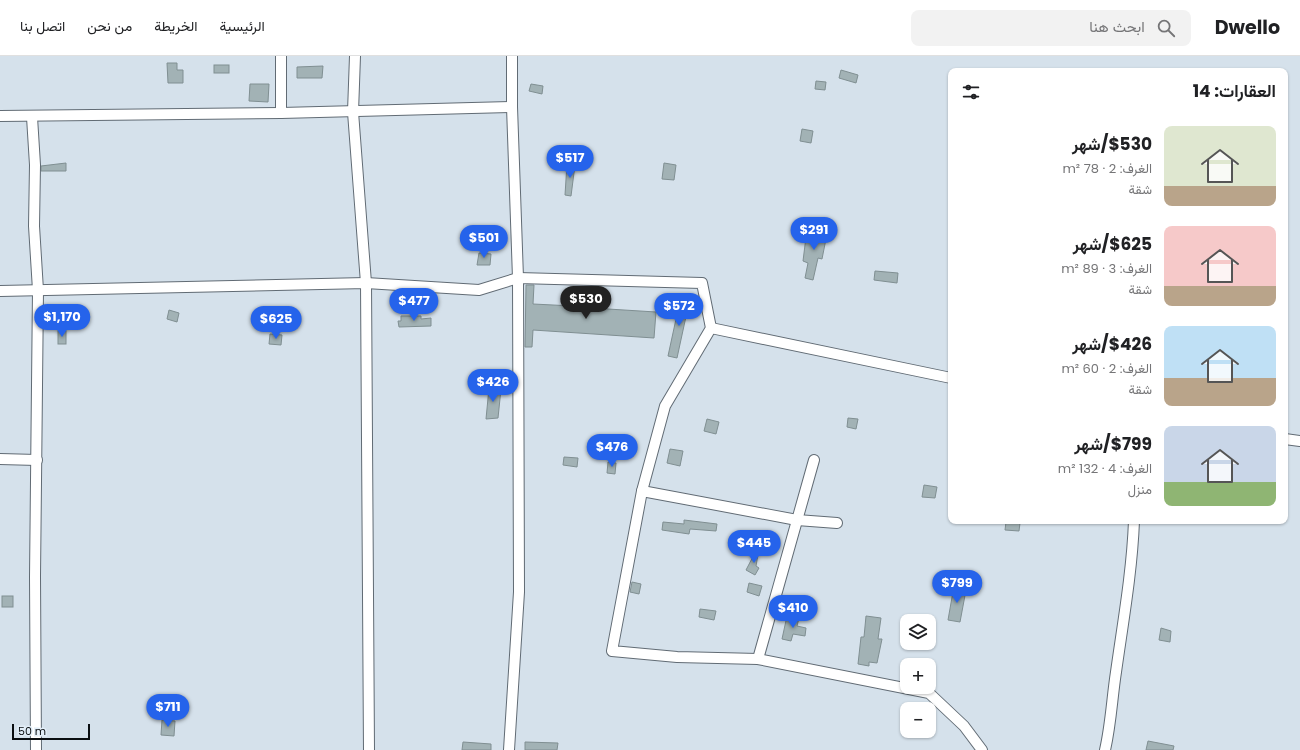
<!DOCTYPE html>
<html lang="ar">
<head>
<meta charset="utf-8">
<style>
  body { margin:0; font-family:Poppins,Vazirmatn,sans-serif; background:#f2f2f2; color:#202124; direction:rtl; height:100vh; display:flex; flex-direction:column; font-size:15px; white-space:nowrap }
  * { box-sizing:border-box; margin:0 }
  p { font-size:13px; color:#757577 }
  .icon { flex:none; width:22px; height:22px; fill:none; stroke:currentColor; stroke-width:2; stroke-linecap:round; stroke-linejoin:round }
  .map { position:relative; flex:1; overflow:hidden; direction:ltr }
  .sheet { position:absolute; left:948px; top:12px; width:340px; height:456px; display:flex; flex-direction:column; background:#fff; border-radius:8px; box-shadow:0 1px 3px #0004; direction:rtl }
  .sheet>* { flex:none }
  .tools { position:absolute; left:900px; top:558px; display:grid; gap:8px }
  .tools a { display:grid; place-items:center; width:36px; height:36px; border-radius:8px; background:#fff; box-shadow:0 1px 3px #0004; font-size:20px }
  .scale { position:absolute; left:12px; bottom:10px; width:78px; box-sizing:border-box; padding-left:4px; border:2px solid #0a0e11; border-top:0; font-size:11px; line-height:14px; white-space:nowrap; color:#0a0e11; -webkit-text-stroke:3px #e2eef8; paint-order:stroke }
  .price { position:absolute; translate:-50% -34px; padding:0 9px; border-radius:14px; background:#2563eb; color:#fff; font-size:13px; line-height:26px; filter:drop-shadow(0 1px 2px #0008) }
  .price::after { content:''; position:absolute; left:50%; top:24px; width:12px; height:9px; margin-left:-6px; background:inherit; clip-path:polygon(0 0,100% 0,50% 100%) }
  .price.active { background:#222; color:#fff }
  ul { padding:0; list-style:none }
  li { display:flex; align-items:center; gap:12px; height:100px; padding:0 12px }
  li span { display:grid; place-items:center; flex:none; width:112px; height:80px; border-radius:8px; color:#555 }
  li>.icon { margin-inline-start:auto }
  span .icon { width:48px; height:48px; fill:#fffc; stroke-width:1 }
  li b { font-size:17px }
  h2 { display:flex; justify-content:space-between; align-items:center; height:48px; padding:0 12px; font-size:17px }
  header { display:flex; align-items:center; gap:24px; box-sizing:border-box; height:56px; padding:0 20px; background:#fff; border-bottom:1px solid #e0e0e0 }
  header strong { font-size:19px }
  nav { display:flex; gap:22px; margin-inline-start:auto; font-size:14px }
  .search { width:280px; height:36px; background:#f2f2f2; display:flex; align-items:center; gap:10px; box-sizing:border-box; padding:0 14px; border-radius:8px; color:#757577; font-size:15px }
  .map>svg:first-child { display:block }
</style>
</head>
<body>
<header>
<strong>Dwello</strong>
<div class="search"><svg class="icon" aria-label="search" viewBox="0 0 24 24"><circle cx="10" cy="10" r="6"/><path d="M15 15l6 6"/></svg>ابحث هنا</div>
<nav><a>الرئيسية</a><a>الخريطة</a><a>من نحن</a><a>اتصل بنا</a></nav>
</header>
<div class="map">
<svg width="1300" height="694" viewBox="0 0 1300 694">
  <rect width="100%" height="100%" fill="#d5e1eb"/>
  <!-- building -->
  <g fill="#a2b2b5" stroke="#808f92">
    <polygon points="167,7 177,7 177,14 183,14 183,27 168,27"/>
    <rect x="214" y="9" width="15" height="8"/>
    <polygon points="323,10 322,22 297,22 297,11"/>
    <polygon points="841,14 858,19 856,27 839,22"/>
    <polygon points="816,25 826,26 825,34 815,33"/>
    <polygon points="250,28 269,28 268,46 249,45"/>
    <polygon points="531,28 543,30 542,38 529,35"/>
    <polygon points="802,73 813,75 811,87 800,85"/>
    <polygon points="66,107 66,115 41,115 41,110"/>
    <polygon points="664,107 676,109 674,124 662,123"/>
    <polygon points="567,108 575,109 571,140 565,139"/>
    <polygon points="807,173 827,178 822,203 818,202 813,224 805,222 808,207 803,205"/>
    <polygon points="479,197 491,198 490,209 477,209"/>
    <polygon points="875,215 898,217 897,227 874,224"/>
    <polygon points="526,229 534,229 533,248 593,251 592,252 656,256 654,282 533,274 532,291 525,291"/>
    <polygon points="681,240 690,242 677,302 668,300"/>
    <polygon points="169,254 179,257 177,266 167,263"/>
    <polygon points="401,260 421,260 421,263 431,262 431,270 399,271 398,265 401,265"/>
    <rect x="58" y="275" width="8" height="13"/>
    <polygon points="270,278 282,279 281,289 269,288"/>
    <polygon points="489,332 501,333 498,362 486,363"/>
    <polygon points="848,362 858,363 856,373 847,371"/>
    <polygon points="707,363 719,366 716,378 704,375"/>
    <polygon points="670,393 683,395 680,410 667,407"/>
    <polygon points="564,401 578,402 577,411 563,409"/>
    <polygon points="608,406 616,407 615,418 607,417"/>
    <polygon points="924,429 937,431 935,442 922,441"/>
    <polygon points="684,464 717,468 716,475 690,473 689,478 662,474 663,466 684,468"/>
    <polygon points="1006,466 1020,467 1019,475 1005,474"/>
    <polygon points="757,493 759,493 756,510 759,512 755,519 746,514"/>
    <polygon points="632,526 641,528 639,538 630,536"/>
    <polygon points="749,527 762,530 759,540 747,536"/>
    <polygon points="954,530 966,534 960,566 948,564"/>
    <rect x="2" y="540" width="11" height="11"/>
    <polygon points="700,553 716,555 714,564 699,561"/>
    <polygon points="787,560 799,562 797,570 806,572 805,580 793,578 791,585 782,583"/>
    <polygon points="866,560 881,562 878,583 882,583 877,607 869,606 869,610 858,608 861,581 864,581"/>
    <polygon points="1161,572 1171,575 1170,586 1159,584"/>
    <polygon points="162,664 175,665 174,680 161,679"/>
    <polygon points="1148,685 1174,690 1173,694 1146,694"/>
    <polygon points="463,686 491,688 491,694 462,694"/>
    <polygon points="525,686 558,687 557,694 525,694"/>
  </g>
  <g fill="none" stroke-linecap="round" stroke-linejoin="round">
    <defs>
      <g id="street">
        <polyline points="355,0 353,56 366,227 369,694"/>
        <polyline points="281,57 281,0"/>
        <polyline points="0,60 281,57 512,51"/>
        <polyline points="32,61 35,109 34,170 38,234 35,521 36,694"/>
        <polyline points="0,235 366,227 479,234 518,222 702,227 711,272 665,350 642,435 612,595 677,601 758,603 929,637 964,670 982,694"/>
        <polyline points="711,272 951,322"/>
        <polyline points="1285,383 1300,385"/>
        <polyline points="0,403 37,404"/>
        <polyline points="642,435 797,464 837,467"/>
        <polyline points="758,603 814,404"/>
        <polyline points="509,694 519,536 518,222 512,51 512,0"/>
        <path d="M1105,694C1111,668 1112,642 1116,616C1123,566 1132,516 1134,465"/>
      </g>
    </defs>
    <!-- street casing -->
    <use href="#street" stroke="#616b74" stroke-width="12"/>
    <!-- street -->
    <use href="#street" stroke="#fff" stroke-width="10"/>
  </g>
</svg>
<div class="tools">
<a><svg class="icon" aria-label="layers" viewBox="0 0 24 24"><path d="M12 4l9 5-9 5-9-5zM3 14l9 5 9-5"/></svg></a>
<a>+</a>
<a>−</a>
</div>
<div class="scale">50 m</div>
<b class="price" style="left:570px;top:123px">$517</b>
<b class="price" style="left:814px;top:195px">$291</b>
<b class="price" style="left:484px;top:203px">$501</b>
<b class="price active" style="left:586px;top:264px">$530</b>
<b class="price" style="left:414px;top:266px">$477</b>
<b class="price" style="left:679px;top:271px">$572</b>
<b class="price" style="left:62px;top:282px">$1,170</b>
<b class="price" style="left:276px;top:284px">$625</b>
<b class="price" style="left:493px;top:347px">$426</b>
<b class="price" style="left:612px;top:412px">$476</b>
<b class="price" style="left:754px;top:508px">$445</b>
<b class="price" style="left:957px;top:548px">$799</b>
<b class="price" style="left:793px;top:573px">$410</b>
<b class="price" style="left:168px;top:672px">$711</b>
<section class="sheet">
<h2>العقارات: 14<svg class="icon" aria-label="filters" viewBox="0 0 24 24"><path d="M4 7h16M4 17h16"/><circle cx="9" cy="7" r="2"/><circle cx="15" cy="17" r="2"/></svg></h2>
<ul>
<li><span style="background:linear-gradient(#dfe7d0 75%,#b9a48a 0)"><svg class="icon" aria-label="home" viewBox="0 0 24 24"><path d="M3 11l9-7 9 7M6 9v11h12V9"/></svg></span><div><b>$530/شهر</b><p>الغرف: 2 · 78 m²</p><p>شقة</p></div></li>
<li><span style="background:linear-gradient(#f6c9c9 75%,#b9a48a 0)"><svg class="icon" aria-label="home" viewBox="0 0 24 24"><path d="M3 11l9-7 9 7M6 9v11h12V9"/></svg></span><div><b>$625/شهر</b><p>الغرف: 3 · 89 m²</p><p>شقة</p></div></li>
<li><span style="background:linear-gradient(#bfe0f5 65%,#b9a48a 0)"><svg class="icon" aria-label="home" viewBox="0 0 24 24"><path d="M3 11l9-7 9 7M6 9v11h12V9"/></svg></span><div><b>$426/شهر</b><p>الغرف: 2 · 60 m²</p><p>شقة</p></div></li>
<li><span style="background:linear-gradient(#c9d6e8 70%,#8fb573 0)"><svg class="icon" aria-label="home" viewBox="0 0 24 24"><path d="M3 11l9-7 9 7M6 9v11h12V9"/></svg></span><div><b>$799/شهر</b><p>الغرف: 4 · 132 m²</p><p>منزل</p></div></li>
</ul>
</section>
</div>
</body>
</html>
